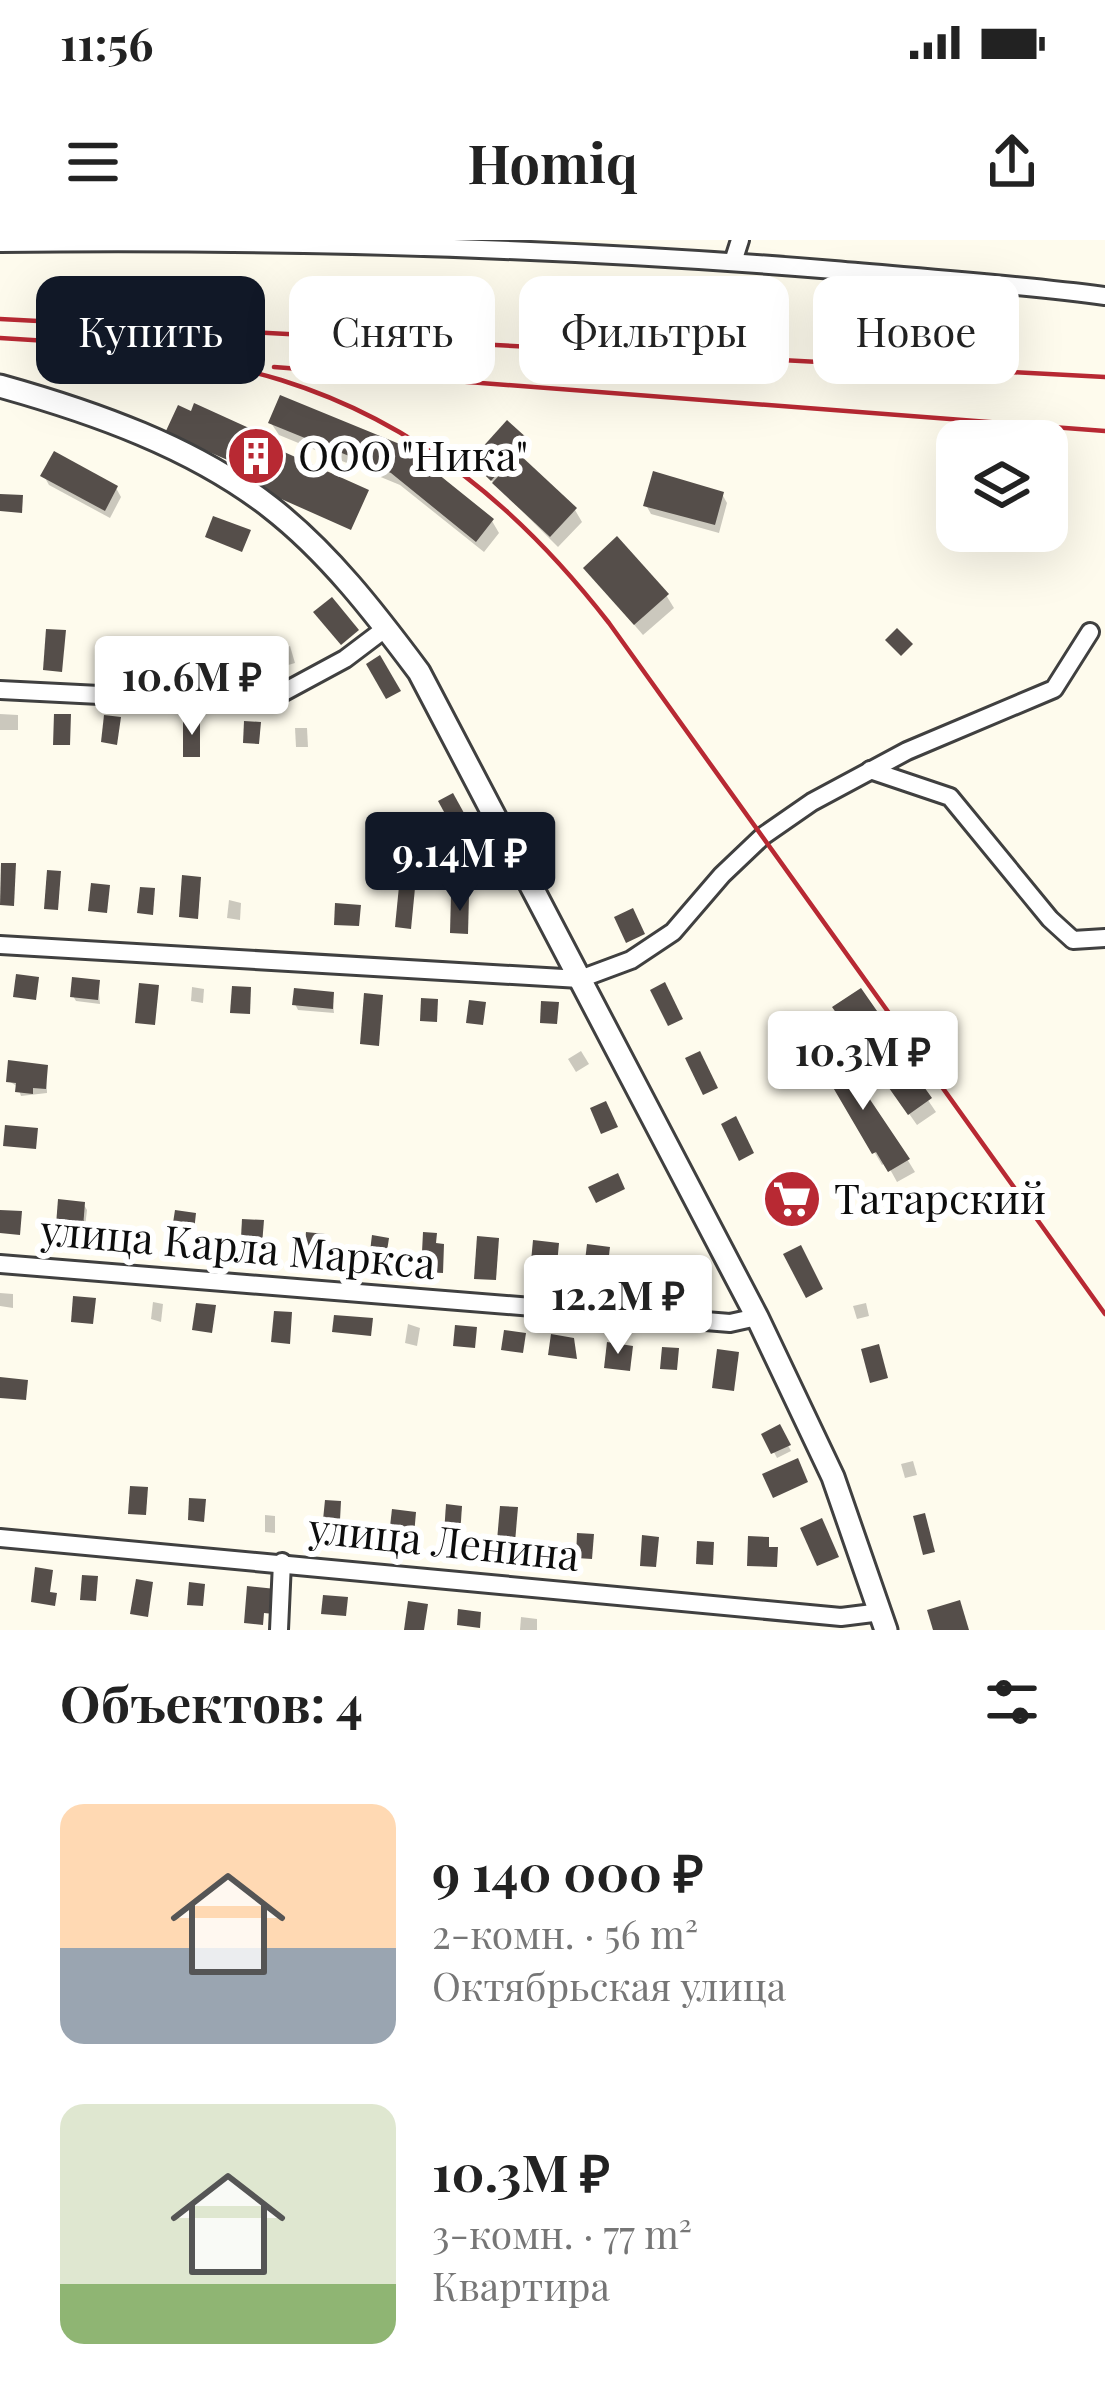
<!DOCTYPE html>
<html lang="ru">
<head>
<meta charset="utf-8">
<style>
  body { margin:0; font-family:"Playfair Display",serif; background:#f6f6f6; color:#222; height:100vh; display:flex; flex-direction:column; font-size:45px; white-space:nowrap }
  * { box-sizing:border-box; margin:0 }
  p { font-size:39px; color:#767676 }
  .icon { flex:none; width:66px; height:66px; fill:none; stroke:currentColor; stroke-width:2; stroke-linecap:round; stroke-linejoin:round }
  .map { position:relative; height:1390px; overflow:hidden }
  .panel { display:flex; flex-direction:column; background:#fff; flex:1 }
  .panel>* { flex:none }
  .top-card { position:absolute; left:36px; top:36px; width:1035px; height:108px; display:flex; gap:24px }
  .controls { position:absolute; left:936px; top:180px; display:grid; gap:24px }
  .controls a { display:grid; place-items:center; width:132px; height:132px; border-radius:24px; background:#fff; box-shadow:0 12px 48px #0002; font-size:60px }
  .price { position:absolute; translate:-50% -102px; padding:0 27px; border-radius:12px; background:#fff; color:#222; font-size:39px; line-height:78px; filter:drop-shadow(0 3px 6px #0008) }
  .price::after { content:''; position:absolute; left:50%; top:72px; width:36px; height:27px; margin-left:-18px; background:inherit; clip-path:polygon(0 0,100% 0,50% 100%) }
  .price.active { background:#111827; color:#fff }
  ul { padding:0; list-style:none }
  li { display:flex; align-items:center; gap:36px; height:300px; padding:0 60px }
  li span { display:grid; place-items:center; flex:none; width:336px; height:240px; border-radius:24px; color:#555 }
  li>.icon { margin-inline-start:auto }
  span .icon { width:144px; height:144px; fill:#fffc; stroke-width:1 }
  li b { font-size:51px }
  h2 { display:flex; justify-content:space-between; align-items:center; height:144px; padding:0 60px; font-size:51px }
  .pill { padding:0 42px; border-radius:24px; background:#fff; box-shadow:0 12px 48px #0002; font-size:42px; line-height:108px }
  .pill.active { background:#111827; color:#fff }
  .status { display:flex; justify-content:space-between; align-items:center; height:84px; padding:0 60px; background:#fff; direction:ltr }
  .status svg { height:33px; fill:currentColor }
  header { display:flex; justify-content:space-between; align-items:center; height:156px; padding:0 60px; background:#fff; font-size:54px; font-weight:700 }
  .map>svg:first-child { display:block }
</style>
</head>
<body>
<div class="status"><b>11:56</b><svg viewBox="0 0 49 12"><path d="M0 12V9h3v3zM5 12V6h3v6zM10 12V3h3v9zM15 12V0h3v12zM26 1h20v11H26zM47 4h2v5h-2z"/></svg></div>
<header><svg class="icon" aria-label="menu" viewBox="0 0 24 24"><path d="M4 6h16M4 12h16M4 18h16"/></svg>Homiq<svg class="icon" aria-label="share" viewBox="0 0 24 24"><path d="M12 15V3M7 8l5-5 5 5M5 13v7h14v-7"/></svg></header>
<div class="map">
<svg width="1105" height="1390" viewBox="0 0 1105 1390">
  <rect width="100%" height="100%" fill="#fefbed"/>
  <!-- shadow -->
  <g fill="#0003">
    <polygon points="281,159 492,281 499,293 484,312 400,245 279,195 271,183"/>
    <polygon points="507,184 531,210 522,220 575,270 582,282 558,307 473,222"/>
    <polygon points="44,236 116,248 121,257 110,278 49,245"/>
    <polygon points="722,254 727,263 719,293 651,274 646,265"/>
    <polygon points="586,329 666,355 674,368 643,395"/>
    <polygon points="290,406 295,423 285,426 279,410"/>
    <polygon points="124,412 146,450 143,473 129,471 107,434"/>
    <polygon points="0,474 18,475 18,490 0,490"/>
    <polygon points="295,488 307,488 308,507 296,507"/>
    <polygon points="229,660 241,663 240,680 227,678"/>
    <polygon points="98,743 100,764 76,761 73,756"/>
    <polygon points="192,747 204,749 203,763 191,761"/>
    <polygon points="860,752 888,795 885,797 936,872 917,885 843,780"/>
    <polygon points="332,755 334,773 298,770 295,764"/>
    <polygon points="581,811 589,824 576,832 568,819"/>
    <polygon points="818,816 896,901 915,932 897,942 886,922 882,925"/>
    <polygon points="46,827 47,853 21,856 18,847 9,841"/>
    <polygon points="790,941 812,976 799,984 777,949"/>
    <polygon points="84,965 87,970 83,1005 61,1003 58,998"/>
    <polygon points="123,991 135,992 135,1004 123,1002"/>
    <polygon points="0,1053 13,1054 13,1068 0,1066"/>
    <polygon points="153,1062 163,1064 161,1082 151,1079"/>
    <polygon points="866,1063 869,1076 857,1079 853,1066"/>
    <polygon points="408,1084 420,1088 417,1106 405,1103"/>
    <polygon points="779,1188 791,1211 777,1218 765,1195"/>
    <polygon points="913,1221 917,1235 905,1238 901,1224"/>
    <polygon points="265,1275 275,1276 275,1293 265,1292"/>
    <polygon points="521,1377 537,1379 537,1390 520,1390"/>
  </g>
  <!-- building -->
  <g fill="#554e4a">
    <polygon points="280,155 402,205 494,279 476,302 391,233 268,183"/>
    <polygon points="194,163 249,188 246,195 369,250 351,290 261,250 267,237 165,193 178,165 191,171"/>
    <polygon points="507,180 528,199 491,241 470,221"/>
    <polygon points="54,211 118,246 105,271 40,236"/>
    <polygon points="519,214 577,268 550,297 492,243"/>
    <polygon points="653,231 724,252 715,285 643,266"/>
    <polygon points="0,254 23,255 22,273 0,271"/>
    <polygon points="213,276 251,290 242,312 205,297"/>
    <polygon points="617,296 669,354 634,385 583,328"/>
    <polygon points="332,357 359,390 341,405 313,372"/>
    <polygon points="897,388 913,404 901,416 885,400"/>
    <polygon points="46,389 66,390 62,432 43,430"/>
    <polygon points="228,405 248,405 247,442 226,441"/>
    <polygon points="106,408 125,409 123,436 104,434"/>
    <polygon points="170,409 186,410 185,438 169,438"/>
    <polygon points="380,415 401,451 386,459 366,424"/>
    <polygon points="54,474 71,474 70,505 53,505"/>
    <polygon points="104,475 121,477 117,505 101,502"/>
    <rect x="183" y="478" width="17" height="39"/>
    <polygon points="244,481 261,482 259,504 243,503"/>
    <polygon points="453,553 464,573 449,581 438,561"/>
    <polygon points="470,604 474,611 485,605 490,613 466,626 458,611"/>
    <polygon points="1,623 16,623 14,666 0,665"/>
    <polygon points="47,630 61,631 58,670 44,669"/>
    <polygon points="182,635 201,637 198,679 179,677"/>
    <polygon points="91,643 110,645 107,673 88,671"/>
    <polygon points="399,646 415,648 411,689 395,687"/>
    <polygon points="140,647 155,648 153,675 137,673"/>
    <polygon points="451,655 469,655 468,694 450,693"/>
    <polygon points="335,663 361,665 359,686 334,685"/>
    <polygon points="633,668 645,694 626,703 614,677"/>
    <polygon points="16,734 39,737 36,760 13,757"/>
    <polygon points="72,737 100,740 98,760 70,757"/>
    <polygon points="665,742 683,779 668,786 650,750"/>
    <polygon points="139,743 159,745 155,785 135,783"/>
    <polygon points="232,746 251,747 250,774 230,773"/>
    <polygon points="294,748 334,752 333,769 292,765"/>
    <polygon points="861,748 884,781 879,784 932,858 908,875 832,767"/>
    <polygon points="364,753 383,755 379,806 360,804"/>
    <polygon points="421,758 438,759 437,782 420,781"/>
    <polygon points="469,760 486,762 483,785 466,783"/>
    <polygon points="541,761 559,762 557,784 540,783"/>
    <polygon points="830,805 863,861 869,858 910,919 888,932 876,912 872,914 814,815"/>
    <polygon points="700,811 718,848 703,855 685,818"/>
    <polygon points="8,820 48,825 46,849 33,848 33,854 15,852 16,843 6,842"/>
    <polygon points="606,861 618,887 601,894 590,868"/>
    <polygon points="736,876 754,913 739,921 721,884"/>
    <polygon points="5,885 38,888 36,909 3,906"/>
    <polygon points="618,933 625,949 596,963 588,947"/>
    <polygon points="790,937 812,969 794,981 773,948"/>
    <polygon points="58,959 85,962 82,1001 55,998"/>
    <polygon points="0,970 22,971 20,995 0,993"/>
    <polygon points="175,970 196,973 194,991 186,990 184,1011 163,1009 166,982 173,983"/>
    <polygon points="242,979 264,980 261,1017 240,1016"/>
    <polygon points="306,992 325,994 323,1024 303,1023"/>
    <polygon points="423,992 437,993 436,1003 444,1004 443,1033 421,1032"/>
    <polygon points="372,995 389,998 384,1030 368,1028"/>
    <polygon points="477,996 499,998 496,1040 474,1039"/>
    <polygon points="533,1000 559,1003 555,1046 529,1043"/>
    <polygon points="587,1004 610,1007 605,1049 582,1046"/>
    <polygon points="801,1005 823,1049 806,1058 783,1014"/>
    <polygon points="661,1036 684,1036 683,1053 661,1052"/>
    <polygon points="73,1056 96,1058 93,1084 71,1082"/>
    <polygon points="196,1063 216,1065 212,1093 192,1090"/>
    <polygon points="274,1071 292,1072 290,1104 271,1102"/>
    <polygon points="334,1075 373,1078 371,1096 332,1092"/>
    <polygon points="455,1085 477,1087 475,1108 453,1106"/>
    <polygon points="504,1090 526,1093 523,1113 501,1110"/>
    <polygon points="551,1094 574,1098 577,1119 548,1115"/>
    <polygon points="607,1102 633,1106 630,1131 604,1128"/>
    <polygon points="879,1104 888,1138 870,1143 861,1109"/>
    <polygon points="662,1107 679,1108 677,1130 660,1129"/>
    <polygon points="717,1109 739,1112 734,1151 712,1148"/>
    <polygon points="0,1137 28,1140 26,1160 0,1158"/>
    <polygon points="780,1184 791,1205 771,1214 761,1194"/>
    <polygon points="798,1218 808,1242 773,1258 762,1234"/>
    <polygon points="130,1246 148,1247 146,1275 128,1274"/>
    <polygon points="189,1258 206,1259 204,1282 188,1280"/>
    <polygon points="325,1260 341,1261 340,1280 346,1280 344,1302 321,1300"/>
    <polygon points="446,1264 462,1266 459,1310 443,1308"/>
    <polygon points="500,1266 518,1267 514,1314 496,1312"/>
    <polygon points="392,1269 416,1272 413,1307 388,1304"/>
    <polygon points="925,1273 935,1312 923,1315 913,1276"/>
    <polygon points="822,1278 839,1317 817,1326 800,1288"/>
    <polygon points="577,1293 594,1294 592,1319 576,1318"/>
    <polygon points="642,1295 659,1297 656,1327 640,1326"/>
    <polygon points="748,1296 769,1297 769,1307 778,1307 777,1327 747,1326"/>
    <polygon points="697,1301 714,1302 713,1325 696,1324"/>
    <polygon points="35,1327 53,1330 50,1352 57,1353 55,1366 31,1362"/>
    <polygon points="82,1335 98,1336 96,1361 80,1360"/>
    <polygon points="136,1339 153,1342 148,1377 130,1374"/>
    <polygon points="189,1342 205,1344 203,1366 187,1365"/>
    <polygon points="247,1346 276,1349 274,1374 264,1373 263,1385 244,1383"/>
    <polygon points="323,1355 348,1357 346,1376 321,1374"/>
    <polygon points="960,1360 969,1390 933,1390 927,1370"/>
    <polygon points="408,1361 428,1364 424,1390 404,1390"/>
    <polygon points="458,1369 481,1372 480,1388 457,1385"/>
  </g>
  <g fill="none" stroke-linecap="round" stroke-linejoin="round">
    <defs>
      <g id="minor">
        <path d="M0,3C278,0 557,7 834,30C924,38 1015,44 1105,56"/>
        <polyline points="733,22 740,0"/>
        <polyline points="0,450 219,461 256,459 282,453 345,419 386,388"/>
        <polyline points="870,530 950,557 1050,679 1073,700 1105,698"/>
        <polyline points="0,705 580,739 631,720 673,692 722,635 763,596 812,562 907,511 1054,449 1090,392"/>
        <polyline points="0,1024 730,1083 757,1077"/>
        <polyline points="0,1298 841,1377 881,1372"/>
        <polyline points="279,1390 282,1322"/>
      </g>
      <path id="tertiary" d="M0,146C93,172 193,207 270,267C328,312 375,373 419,432L757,1077L833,1237L886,1390"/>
    </defs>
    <!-- minor casing -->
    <use href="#minor" stroke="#404040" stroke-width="22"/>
    <!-- tertiary casing -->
    <use href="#tertiary" stroke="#404040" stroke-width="27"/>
    <!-- minor -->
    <use href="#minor" stroke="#fff" stroke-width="16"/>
    <!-- tertiary -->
    <use href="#tertiary" stroke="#fff" stroke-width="21"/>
    <!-- rail -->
    <g stroke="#b82933" stroke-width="4.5">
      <polyline points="0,79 1105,137"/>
      <polyline points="0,98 96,104 179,117"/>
      <path d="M164,115C203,122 243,128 281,140C419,183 522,271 609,383L1105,1074"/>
      <polyline points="274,127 1105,191"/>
    </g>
  </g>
  <!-- icons -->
  <defs>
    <symbol id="building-disc" viewBox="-11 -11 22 22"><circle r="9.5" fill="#b82933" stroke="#fff"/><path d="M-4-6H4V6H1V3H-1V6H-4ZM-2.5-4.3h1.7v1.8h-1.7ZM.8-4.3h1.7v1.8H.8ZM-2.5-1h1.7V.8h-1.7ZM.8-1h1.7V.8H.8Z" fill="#fff"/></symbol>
    <symbol id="supermarket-disc" viewBox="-11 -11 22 22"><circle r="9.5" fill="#b82933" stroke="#fff"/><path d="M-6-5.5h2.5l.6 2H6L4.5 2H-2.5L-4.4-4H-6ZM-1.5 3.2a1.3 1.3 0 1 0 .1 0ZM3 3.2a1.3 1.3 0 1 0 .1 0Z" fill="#fff"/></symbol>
  </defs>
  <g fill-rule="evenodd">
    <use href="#building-disc" x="223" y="183" width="66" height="66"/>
    <use href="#supermarket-disc" x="759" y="926" width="66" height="66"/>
  </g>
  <g text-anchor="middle" stroke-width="12" stroke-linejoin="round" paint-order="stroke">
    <!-- poi labels -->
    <g font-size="42" fill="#0d0d0d" stroke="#fff" text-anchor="start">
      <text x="298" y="231">ООО "Ника"</text>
      <text x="834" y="974">Татарский</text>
    </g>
    <!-- street labels -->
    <g font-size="42" fill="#0d0d0d" stroke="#fff">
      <text transform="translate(238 1007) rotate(5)" y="15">улица Карла Маркса</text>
      <text transform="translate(444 1302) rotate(6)" y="15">улица Ленина</text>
    </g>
  </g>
</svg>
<div class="controls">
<a><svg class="icon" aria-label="layers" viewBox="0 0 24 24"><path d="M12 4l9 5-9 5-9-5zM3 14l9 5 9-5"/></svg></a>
</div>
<b class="price" style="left:192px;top:498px">10.6M ₽</b>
<b class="price active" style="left:460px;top:674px">9.14M ₽</b>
<b class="price" style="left:863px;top:873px">10.3M ₽</b>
<b class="price" style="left:618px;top:1117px">12.2M ₽</b>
<div class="top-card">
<a class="pill active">Купить</a>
<a class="pill">Снять</a>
<a class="pill">Фильтры</a>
<a class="pill">Новое</a>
</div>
</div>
<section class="panel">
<h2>Объектов: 4<svg class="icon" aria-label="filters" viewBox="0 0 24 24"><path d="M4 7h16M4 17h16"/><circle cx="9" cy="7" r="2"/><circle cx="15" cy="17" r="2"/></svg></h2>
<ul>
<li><span style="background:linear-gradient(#ffd9b3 60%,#9aa5b1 0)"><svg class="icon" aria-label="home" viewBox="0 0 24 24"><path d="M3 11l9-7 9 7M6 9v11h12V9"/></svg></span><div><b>9 140 000 ₽</b><p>2-комн. · 56 m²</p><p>Октябрьская улица</p></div></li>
<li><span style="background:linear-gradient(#dfe7d0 75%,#8fb573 0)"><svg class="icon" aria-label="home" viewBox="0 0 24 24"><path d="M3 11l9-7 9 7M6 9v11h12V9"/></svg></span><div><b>10.3M ₽</b><p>3-комн. · 77 m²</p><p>Квартира</p></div></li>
</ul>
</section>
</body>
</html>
